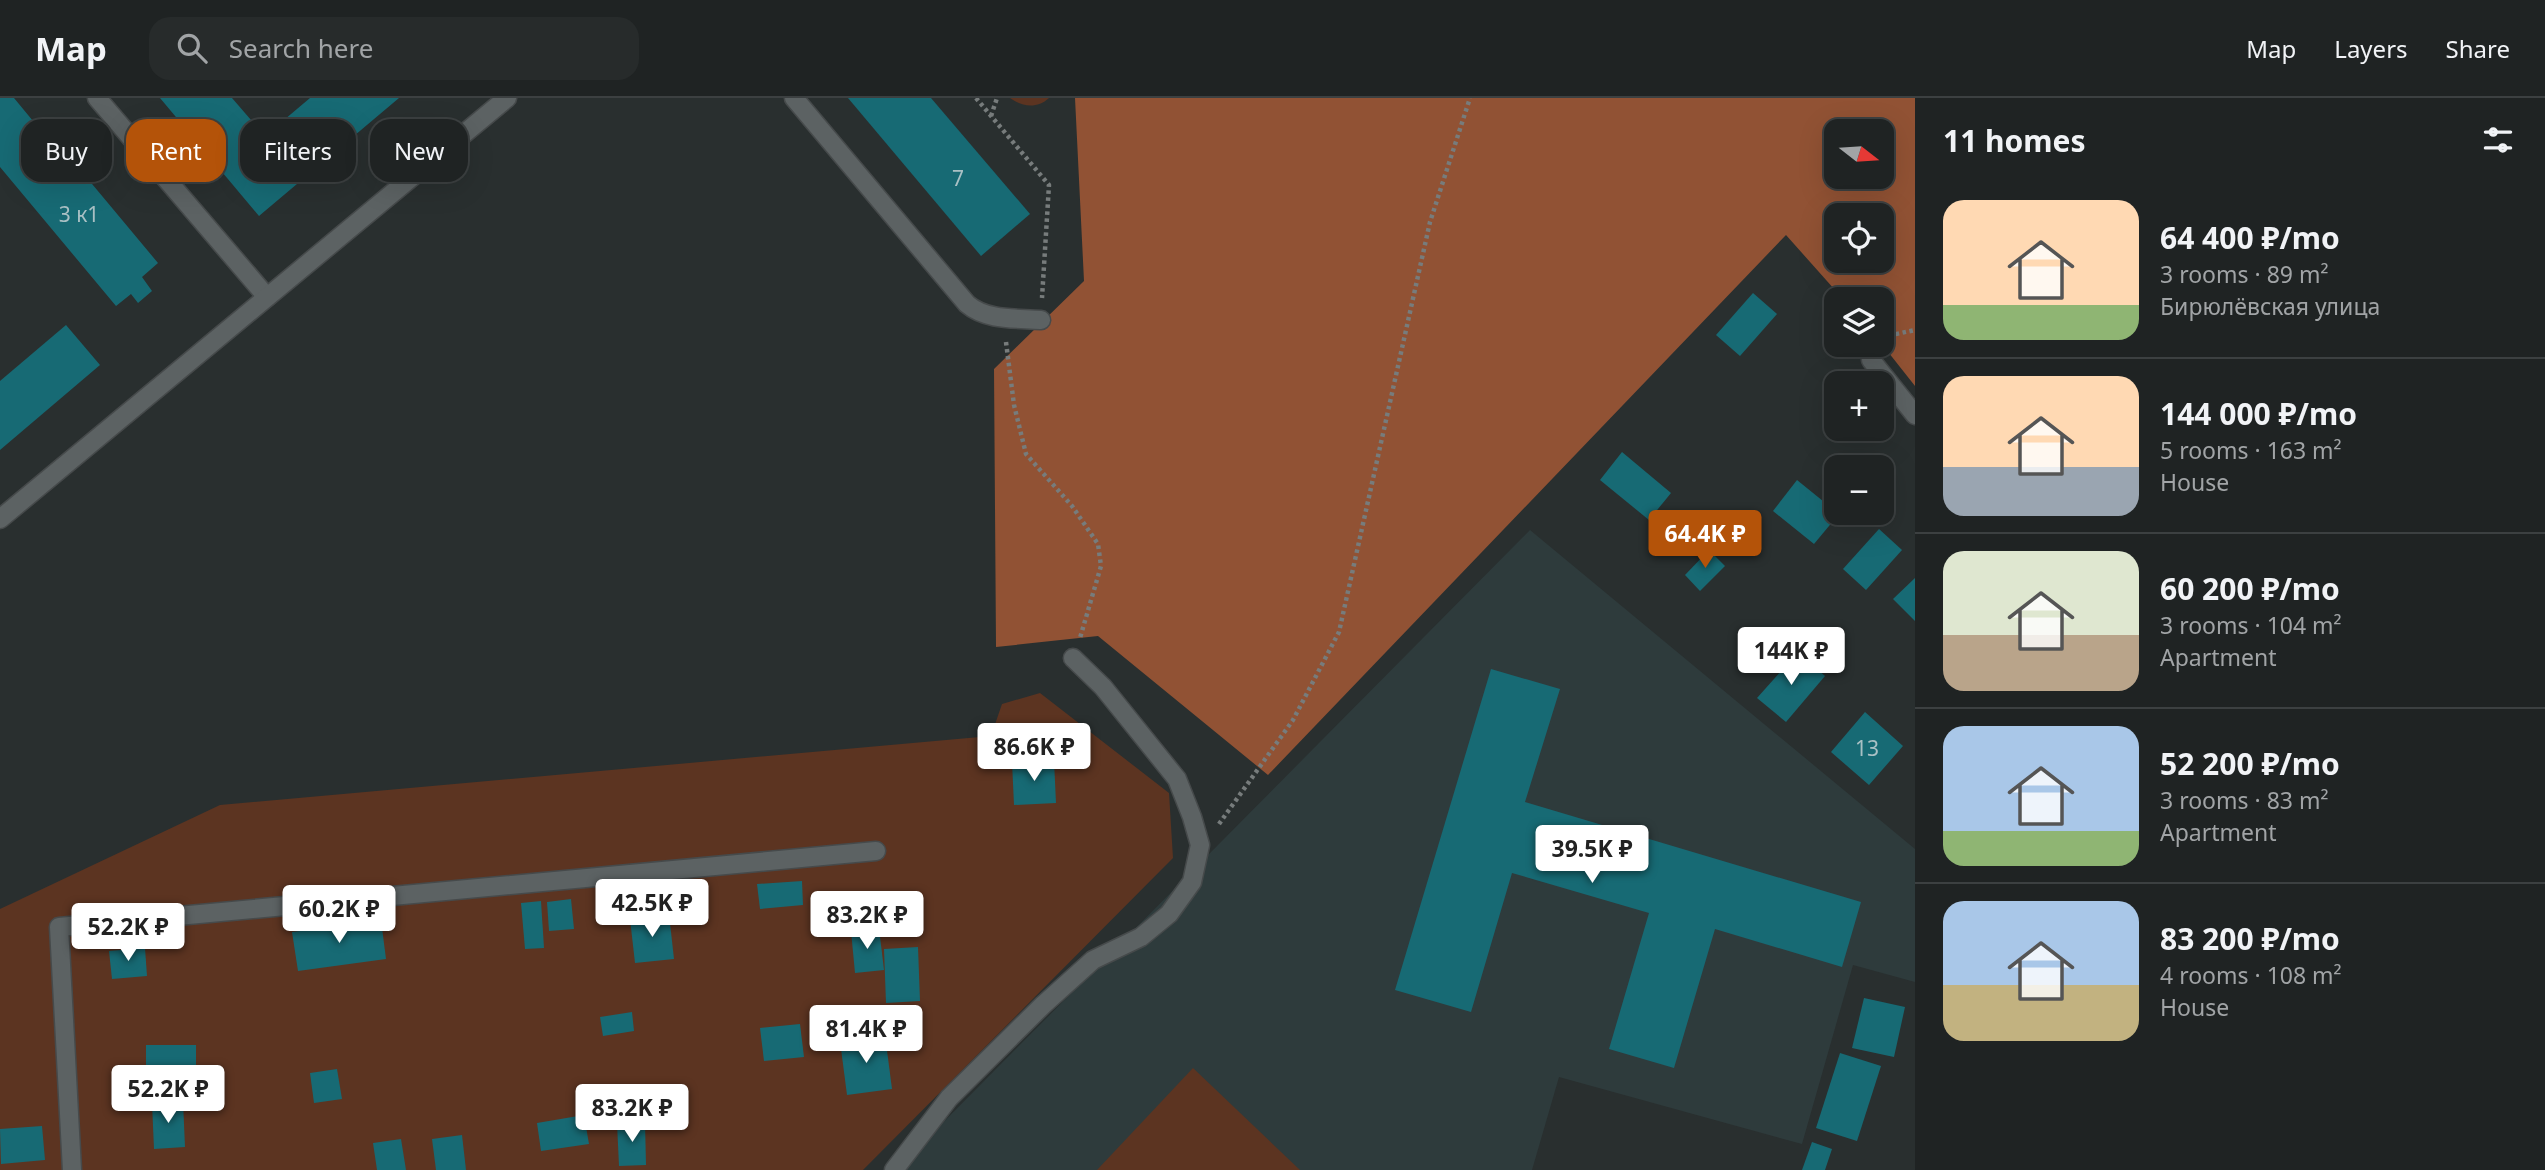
<!DOCTYPE html>
<html lang="en">
<head>
<meta charset="utf-8">
<style>
  body { margin:0; font-family:"Noto Sans",sans-serif; background:#272b2b; color:#f1f3f6; height:100vh; display:flex; flex-direction:column; font-size:26px; white-space:nowrap }
  * { box-sizing:border-box; margin:0 }
  p { font-size:23px; color:#a1a4a6 }
  .icon { flex:none; width:38px; height:38px; fill:none; stroke:currentColor; stroke-width:2; stroke-linecap:round; stroke-linejoin:round }
  .map { position:relative; flex:1; overflow:hidden }
  .side { display:flex; flex-direction:column; background:#1f2323; width:630px }
  .side>* { flex:none }
  .hud { position:absolute; left:21px; top:21px; width:665px; height:63px; display:flex; gap:14px }
  .needle { width:46px; rotate:107deg }
  .buttons { position:absolute; left:1824px; top:21px; display:grid; gap:14px }
  .buttons a { display:grid; place-items:center; width:70px; height:70px; border-radius:14px; background:#1f2323; box-shadow:0 7px 28px #0002,0 0 0 2px #3c4041; font-size:35px }
  .price { position:absolute; translate:-50% -60px; padding:0 16px; border-radius:7px; background:#fff; color:#222; font-size:23px; line-height:46px; filter:drop-shadow(0 2px 4px #0008) }
  .price::after { content:''; position:absolute; left:50%; top:42px; width:21px; height:16px; margin-left:-10px; background:inherit; clip-path:polygon(0 0,100% 0,50% 100%) }
  .price.current { background:#b45309; color:#fff }
  ul { padding:0; list-style:none }
  li { display:flex; align-items:center; gap:21px; height:175px; padding:0 28px }
  li+li { border-top:2px solid #3c4041 }
  li span { display:grid; place-items:center; flex:none; width:196px; height:140px; border-radius:21px; color:#555 }
  li>.icon { margin-inline-start:auto }
  span .icon { width:84px; height:84px; fill:#fffc; stroke-width:1 }
  li b { font-size:30px }
  h2 { display:flex; justify-content:space-between; align-items:center; height:84px; padding:0 28px; font-size:30px }
  .pill { padding:0 24px; border-radius:21px; background:#1f2323; box-shadow:0 7px 28px #0002,0 0 0 2px #3c4041; font-size:24px; line-height:63px }
  .pill.current { background:#b45309; color:#fff }
  header { display:flex; align-items:center; gap:42px; box-sizing:border-box; height:98px; padding:0 35px; background:#1f2323; border-bottom:2px solid #3c4041 }
  header strong { font-size:33px }
  nav { display:flex; gap:38px; margin-inline-start:auto; font-size:24px }
  .search { width:490px; height:63px; background:#272b2b; display:flex; align-items:center; gap:18px; box-sizing:border-box; padding:0 24px; border-radius:21px; color:#a1a4a6; font-size:26px }
  main { display:flex; flex:1; min-height:0 }
  .map>svg:first-child { display:block }
</style>
</head>
<body>
<header>
<strong>Map</strong>
<div class="search"><svg class="icon" aria-label="search" viewBox="0 0 24 24"><circle cx="10" cy="10" r="6"/><path d="M15 15l6 6"/></svg>Search here</div>
<nav><a>Map</a><a>Layers</a><a>Share</a></nav>
</header>
<main>
<div class="map">
<svg width="1915" height="1072" viewBox="0 0 1915 1072">
  <rect width="100%" height="100%" fill="#292f2f"/>
  <!-- built -->
  <polygon fill="#2e3b3c" points="1530,432 1915,751 1915,884 1853,867 1802,1046 1559,979 1532,1072 896,1072"/>
  <!-- green -->
  <g fill="#5c3421">
    <path d="M1010,0H1049C1037,11 1022,9 1010,0Z"/>
    <polygon points="1040,595 1169,695 1173,760 863,1072 0,1072 0,811 220,707 991,638 1002,606"/>
    <polygon points="1193,970 1300,1072 1097,1072"/>
  </g>
  <!-- forest -->
  <path fill="#915234" fill-rule="evenodd" d="M1075,0H1915V288L1881,245V201H1843L1786,137L1268,677L1098,538L996,549L994,271L1084,183ZM1836,33H1881V79H1836ZM1836,117H1881V163H1836Z"/>
  <!-- building -->
  <g fill="#176a74">
    <polygon points="0,0 14,0 33,23 37,20 158,165 142,179 152,193 138,205 131,196 116,208 0,69"/>
    <polygon points="160,0 232,0 265,38 310,0 399,0 259,118"/>
    <polygon points="848,0 931,0 1030,116 981,158"/>
    <polygon points="1753,195 1777,216 1740,258 1716,237"/>
    <polygon points="66,227 100,267 0,352 0,283"/>
    <polygon points="1622,354 1671,395 1649,422 1600,382"/>
    <polygon points="1797,382 1839,416 1814,446 1773,413"/>
    <polygon points="1879,431 1902,452 1866,492 1843,471"/>
    <polygon points="1709,452 1725,468 1700,493 1685,477"/>
    <polygon points="1915,480 1915,523 1893,501"/>
    <polygon points="1798,554 1825,578 1786,624 1757,600"/>
    <polygon points="1491,571 1560,591 1525,704 1861,804 1842,869 1715,831 1674,970 1609,951 1649,815 1512,775 1471,914 1395,892"/>
    <polygon points="1865,614 1903,648 1869,687 1831,654"/>
    <polygon points="1054,662 1056,705 1014,707 1012,664"/>
    <polygon points="802,783 803,807 760,811 757,786"/>
    <polygon points="571,801 574,831 549,833 547,804"/>
    <polygon points="541,803 544,850 525,851 521,805"/>
    <polygon points="669,816 674,861 635,865 630,821"/>
    <polygon points="381,822 386,861 298,873 292,834"/>
    <polygon points="879,830 884,872 855,875 851,833"/>
    <polygon points="918,849 920,903 886,905 884,851"/>
    <polygon points="145,850 147,878 112,881 109,853"/>
    <polygon points="1864,900 1905,909 1894,959 1852,950"/>
    <polygon points="632,914 634,933 603,938 600,919"/>
    <polygon points="800,926 804,959 764,963 760,930"/>
    <polygon points="885,937 892,991 847,997 840,943"/>
    <rect x="146" y="947" width="50" height="24"/>
    <polygon points="1840,955 1881,968 1857,1043 1816,1030"/>
    <polygon points="337,971 342,1001 314,1005 310,975"/>
    <polygon points="183,1003 185,1049 154,1051 152,1005"/>
    <polygon points="584,1017 589,1046 541,1053 537,1025"/>
    <polygon points="645,1024 646,1067 619,1068 617,1025"/>
    <polygon points="42,1028 45,1062 1,1066 0,1031"/>
    <polygon points="462,1037 466,1072 436,1072 432,1041"/>
    <polygon points="401,1041 406,1072 377,1072 373,1045"/>
    <polygon points="1812,1044 1832,1051 1825,1072 1802,1072"/>
  </g>
  <g fill="none" stroke-linecap="round" stroke-linejoin="round">
    <defs>
      <g id="minor">
        <polyline points="97,0 267,199"/>
        <path d="M794,0L967,206C987,223 1016,220 1041,222"/>
        <polyline points="1871,262 1915,317"/>
        <polyline points="0,421 507,0"/>
        <polyline points="72,1072 59,829 876,753"/>
        <polyline points="894,1072 949,1000 1043,907 1093,862 1141,839 1169,816 1192,784 1200,747 1192,719 1177,681 1103,589 1073,560"/>
      </g>
    </defs>
    <!-- minor casing -->
    <use href="#minor" stroke="#464a4b" stroke-width="21"/>
    <!-- path -->
    <g stroke="#777c7c" stroke-width="4.5" stroke-dasharray="3.5 3.5" stroke-linecap="butt">
      <polyline points="976,0 1049,87 1042,200"/>
      <polyline points="991,18 997,0"/>
      <polyline points="1882,239 1915,232"/>
      <polyline points="1006,244 1014,307 1026,356 1072,408 1098,446 1101,468 1080,540"/>
      <polyline points="1219,726 1293,622 1339,534 1430,124 1470,0"/>
    </g>
    <!-- minor -->
    <use href="#minor" stroke="#5c6263" stroke-width="18"/>
  </g>
  <g text-anchor="middle" stroke-width="7" stroke-linejoin="round" paint-order="stroke">
    <!-- number labels -->
    <g font-size="21" fill="#a9c0c4">
      <text x="958" y="88">7</text>
      <text x="79" y="124">3 к1</text>
      <text x="1867" y="658">13</text>
    </g>
  </g>
</svg>
<div class="buttons">
<a><svg class="needle" viewBox="-14 -14 28 28"><path d="M0-13l5 13h-10z" fill="#e53935"/><path d="M0 13l5-13h-10z" fill="#a1a4a6"/></svg></a>
<a><svg class="icon" aria-label="locate" viewBox="0 0 24 24"><circle cx="12" cy="12" r="6"/><path d="M12 2v4M12 18v4M2 12h4M18 12h4"/></svg></a>
<a><svg class="icon" aria-label="layers" viewBox="0 0 24 24"><path d="M12 4l9 5-9 5-9-5zM3 14l9 5 9-5"/></svg></a>
<a>+</a>
<a>−</a>
</div>
<b class="price current" style="left:1705px;top:472px">64.4K ₽</b>
<b class="price" style="left:1791px;top:589px">144K ₽</b>
<b class="price" style="left:1034px;top:685px">86.6K ₽</b>
<b class="price" style="left:1592px;top:787px">39.5K ₽</b>
<b class="price" style="left:652px;top:841px">42.5K ₽</b>
<b class="price" style="left:339px;top:847px">60.2K ₽</b>
<b class="price" style="left:867px;top:853px">83.2K ₽</b>
<b class="price" style="left:128px;top:865px">52.2K ₽</b>
<b class="price" style="left:866px;top:967px">81.4K ₽</b>
<b class="price" style="left:168px;top:1027px">52.2K ₽</b>
<b class="price" style="left:632px;top:1046px">83.2K ₽</b>
<div class="hud">
<a class="pill">Buy</a>
<a class="pill current">Rent</a>
<a class="pill">Filters</a>
<a class="pill">New</a>
</div>
</div>
<section class="side">
<h2>11 homes<svg class="icon" aria-label="filters" viewBox="0 0 24 24"><path d="M4 7h16M4 17h16"/><circle cx="9" cy="7" r="2"/><circle cx="15" cy="17" r="2"/></svg></h2>
<ul>
<li><span style="background:linear-gradient(#ffd9b3 75%,#8fb573 0)"><svg class="icon" aria-label="home" viewBox="0 0 24 24"><path d="M3 11l9-7 9 7M6 9v11h12V9"/></svg></span><div><b>64 400 ₽/mo</b><p>3 rooms · 89 m²</p><p>Бирюлёвская улица</p></div></li>
<li><span style="background:linear-gradient(#ffd9b3 65%,#9aa5b1 0)"><svg class="icon" aria-label="home" viewBox="0 0 24 24"><path d="M3 11l9-7 9 7M6 9v11h12V9"/></svg></span><div><b>144 000 ₽/mo</b><p>5 rooms · 163 m²</p><p>House</p></div></li>
<li><span style="background:linear-gradient(#dfe7d0 60%,#b9a48a 0)"><svg class="icon" aria-label="home" viewBox="0 0 24 24"><path d="M3 11l9-7 9 7M6 9v11h12V9"/></svg></span><div><b>60 200 ₽/mo</b><p>3 rooms · 104 m²</p><p>Apartment</p></div></li>
<li><span style="background:linear-gradient(#a9c7e8 75%,#8fb573 0)"><svg class="icon" aria-label="home" viewBox="0 0 24 24"><path d="M3 11l9-7 9 7M6 9v11h12V9"/></svg></span><div><b>52 200 ₽/mo</b><p>3 rooms · 83 m²</p><p>Apartment</p></div></li>
<li><span style="background:linear-gradient(#a9c7e8 60%,#c2b280 0)"><svg class="icon" aria-label="home" viewBox="0 0 24 24"><path d="M3 11l9-7 9 7M6 9v11h12V9"/></svg></span><div><b>83 200 ₽/mo</b><p>4 rooms · 108 m²</p><p>House</p></div></li>
</ul>
</section>
</main>
</body>
</html>
